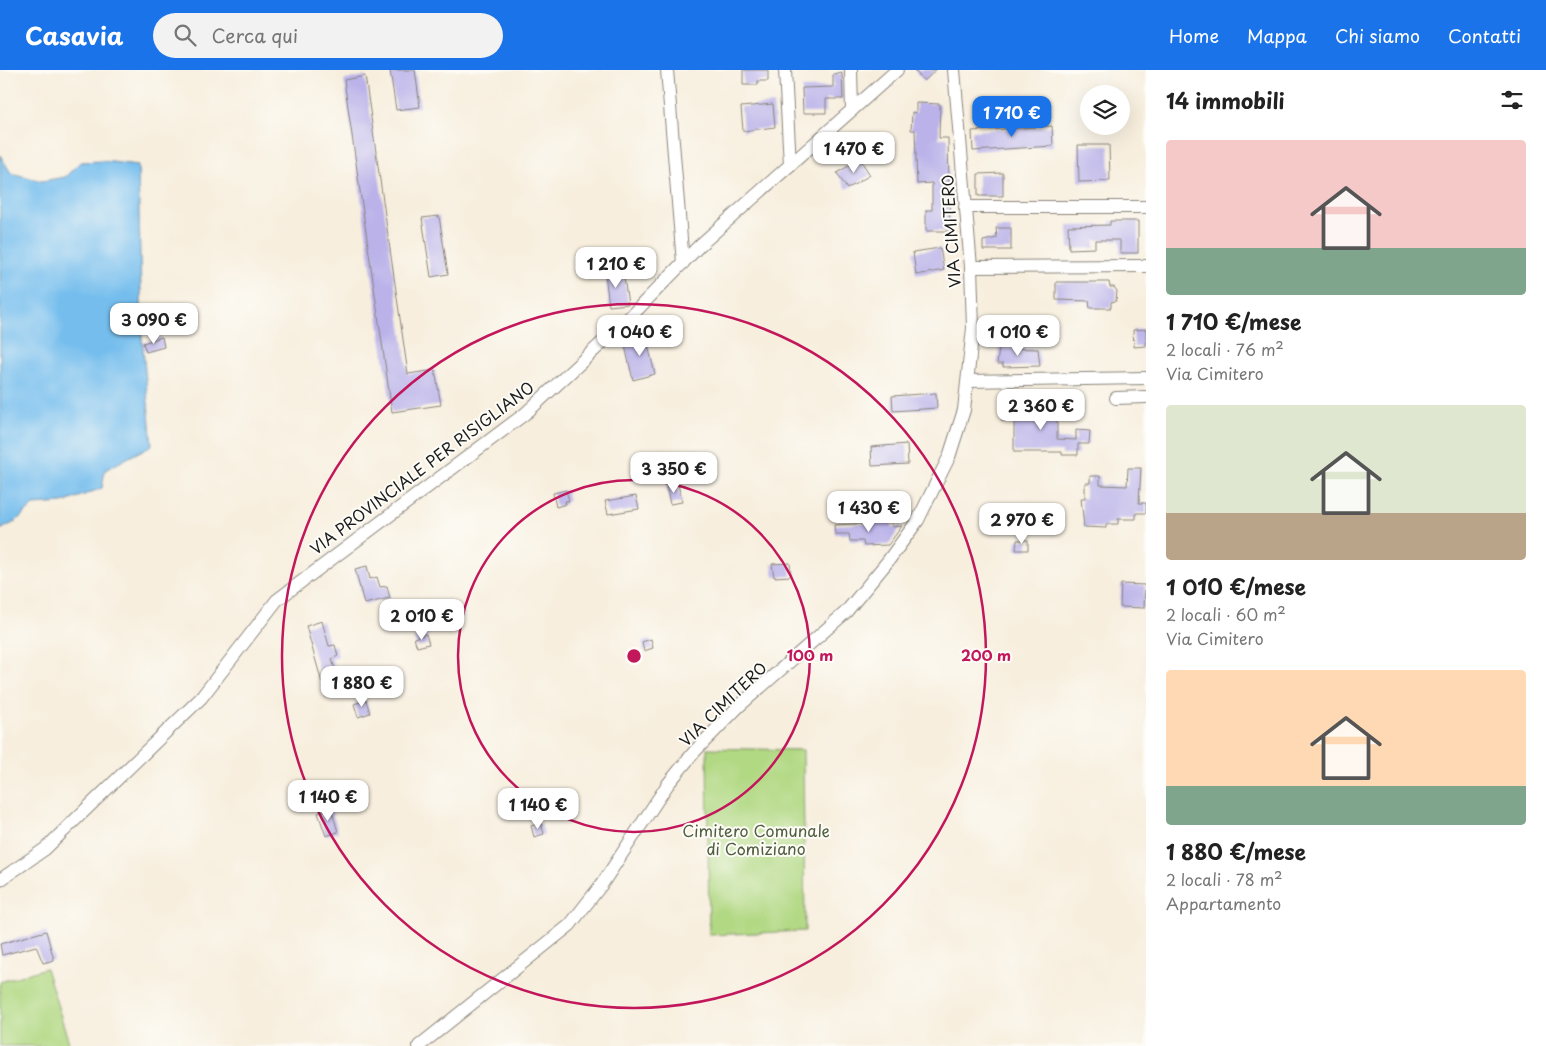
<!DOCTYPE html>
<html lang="it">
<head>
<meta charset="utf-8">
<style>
  body { margin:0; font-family:"Playpen Sans",sans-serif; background:#f2f2f2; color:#222; height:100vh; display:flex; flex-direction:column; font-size:19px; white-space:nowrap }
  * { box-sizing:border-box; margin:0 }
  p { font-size:16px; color:#767676 }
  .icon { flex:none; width:28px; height:28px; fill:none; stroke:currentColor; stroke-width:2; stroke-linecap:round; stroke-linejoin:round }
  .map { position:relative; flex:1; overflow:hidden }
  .drawer { display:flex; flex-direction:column; background:#fff; width:400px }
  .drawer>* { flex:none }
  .fabs { position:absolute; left:1080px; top:15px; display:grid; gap:10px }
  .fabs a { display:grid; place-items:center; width:50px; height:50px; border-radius:50%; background:#fff; box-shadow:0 5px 20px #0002; font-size:25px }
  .price { position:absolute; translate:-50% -42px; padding:0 11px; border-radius:10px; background:#fff; color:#222; font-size:16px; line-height:32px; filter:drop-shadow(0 1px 2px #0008) }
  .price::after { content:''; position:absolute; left:50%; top:30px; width:15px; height:11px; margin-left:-8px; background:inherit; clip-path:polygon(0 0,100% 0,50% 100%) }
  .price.selected { background:#1a73e8; color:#fff }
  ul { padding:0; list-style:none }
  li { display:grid; align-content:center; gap:10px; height:265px; padding:0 20px }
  li span { display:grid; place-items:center; height:155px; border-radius:5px; color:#555 }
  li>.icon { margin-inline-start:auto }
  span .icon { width:90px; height:90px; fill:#fffc; stroke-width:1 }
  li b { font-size:21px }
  h2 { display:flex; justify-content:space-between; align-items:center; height:60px; padding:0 20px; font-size:21px }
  header { display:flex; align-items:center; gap:30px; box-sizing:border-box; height:70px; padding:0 25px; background:#1a73e8; color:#fff }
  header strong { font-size:24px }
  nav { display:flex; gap:28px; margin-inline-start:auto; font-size:18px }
  .search { width:350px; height:45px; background:#f2f2f2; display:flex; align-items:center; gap:12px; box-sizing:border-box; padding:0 18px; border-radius:28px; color:#767676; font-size:19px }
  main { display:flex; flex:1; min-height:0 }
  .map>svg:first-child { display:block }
</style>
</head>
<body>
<header>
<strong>Casavia</strong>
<div class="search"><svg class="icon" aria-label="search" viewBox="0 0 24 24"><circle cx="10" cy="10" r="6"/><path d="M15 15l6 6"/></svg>Cerca qui</div>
<nav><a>Home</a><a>Mappa</a><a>Chi siamo</a><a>Contatti</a></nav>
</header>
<main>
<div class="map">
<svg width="1146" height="976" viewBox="0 0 1146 976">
  <rect width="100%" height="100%" fill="#fdfcf7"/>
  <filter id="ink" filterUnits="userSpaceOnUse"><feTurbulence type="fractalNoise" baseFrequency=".02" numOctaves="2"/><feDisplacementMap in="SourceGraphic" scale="10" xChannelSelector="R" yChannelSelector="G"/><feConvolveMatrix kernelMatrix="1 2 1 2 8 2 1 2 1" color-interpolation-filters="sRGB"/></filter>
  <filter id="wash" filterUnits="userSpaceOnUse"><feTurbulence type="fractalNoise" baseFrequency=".0096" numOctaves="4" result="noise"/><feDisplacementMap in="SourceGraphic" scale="20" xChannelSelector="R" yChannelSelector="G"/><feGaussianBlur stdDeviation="1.12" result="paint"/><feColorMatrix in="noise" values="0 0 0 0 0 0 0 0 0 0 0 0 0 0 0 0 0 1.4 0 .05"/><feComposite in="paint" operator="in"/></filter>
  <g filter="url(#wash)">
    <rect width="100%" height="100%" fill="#f7eedd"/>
    <!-- green -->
    <g fill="#b1d882" stroke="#667a4f">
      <polygon points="707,678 803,680 805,861 709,865"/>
      <polygon points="46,898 70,976 0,976 0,912"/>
    </g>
    <!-- water -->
    <polygon fill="#75bded" stroke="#486c84" points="0,85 11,103 42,111 65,107 80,92 103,91 138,95 142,268 152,375 105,400 102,418 63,433 34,435 15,452 0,460"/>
    <g id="blocks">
      <!-- building -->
      <g fill="#bab2e9">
        <polygon points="390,0 415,0 420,37 396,40"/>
        <polygon points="743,0 768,0 768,11 758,11 758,15 743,15"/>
        <polygon points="914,0 936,0 924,11"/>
        <polygon points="842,3 843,29 826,29 826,43 803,43 802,18 833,17 833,4"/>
        <polygon points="365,6 408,304 435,300 441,335 392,342 344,10"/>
        <polygon points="916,33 940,34 939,68 948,68 950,161 926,161 926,140 932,140 932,113 917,114 915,60 911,60 912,42 916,43"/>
        <polygon points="773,34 775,57 743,61 741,37"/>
        <polygon points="1052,56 1053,76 973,81 972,61"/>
        <polygon points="1078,75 1109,75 1110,111 1079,112"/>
        <polygon points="860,89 870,105 847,119 837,103"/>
        <polygon points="1003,103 1003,126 978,126 978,104"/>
        <polygon points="439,146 448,204 431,207 422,148"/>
        <polygon points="1110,151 1138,151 1138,183 1120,183 1120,170 1095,170 1095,178 1069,179 1068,156 1110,155"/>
        <polygon points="996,158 1011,158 1011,180 983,180 983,171 997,168"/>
        <polygon points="940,178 944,200 916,205 913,182"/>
        <polygon points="623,201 628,234 609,236 605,203"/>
        <polygon points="1056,212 1109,212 1110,217 1114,217 1117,221 1116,231 1111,232 1111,238 1090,238 1089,231 1056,230"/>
        <polygon points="1146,259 1146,276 1134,277 1133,260"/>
        <polygon points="649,262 653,274 648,275 655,304 633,310 625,276 635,273 633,266"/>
        <polygon points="162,267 164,277 146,282 143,273"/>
        <polygon points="999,278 1038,279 1040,296 1003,297 1003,294 997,294"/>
        <polygon points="936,323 937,338 893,341 892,326"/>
        <polygon points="1028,333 1049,333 1049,340 1057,340 1057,369 1076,370 1076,360 1090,361 1089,374 1078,374 1078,385 1062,385 1062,382 1014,382 1014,351 1002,351 1002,338 1028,338"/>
        <polygon points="907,374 908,394 872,396 871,377"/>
        <polygon points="1128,398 1141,398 1139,433 1146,433 1146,443 1136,443 1136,449 1118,449 1118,454 1106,454 1106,458 1084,457 1081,428 1085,428 1085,413 1090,413 1090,406 1100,406 1100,415 1127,416"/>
        <polygon points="678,414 682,432 670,434 666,416"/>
        <polygon points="566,420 569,431 565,431 566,434 556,437 553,423"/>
        <polygon points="636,426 639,439 608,444 605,431"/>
        <polygon points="892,452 892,457 902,456 888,475 864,476 863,471 850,471 849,464 835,464 834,455"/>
        <polygon points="1017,470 1028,470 1028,480 1016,480"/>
        <polygon points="790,493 791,506 774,507 772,494"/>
        <polygon points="367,496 370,509 377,507 380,517 387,516 390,528 364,534 355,499"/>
        <polygon points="1121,514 1145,515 1144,538 1120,537"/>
        <polygon points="322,551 329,576 335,575 338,586 332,589 341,622 326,627 306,556"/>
        <polygon points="426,564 429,574 417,577 414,568"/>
        <polygon points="651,569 653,578 644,581 642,572"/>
        <polygon points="366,630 370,643 358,647 354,634"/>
        <polygon points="331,738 338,762 326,766 318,743"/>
        <polygon points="541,753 544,764 534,767 531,756"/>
        <polygon points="46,861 54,890 43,893 36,876 2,885 0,874"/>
      </g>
    </g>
  </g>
  <g filter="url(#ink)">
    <use href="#blocks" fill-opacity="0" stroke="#8a857c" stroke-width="1"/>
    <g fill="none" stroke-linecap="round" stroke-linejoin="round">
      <defs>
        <g id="minor">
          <polyline points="667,0 683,193"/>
          <polyline points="785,0 790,95"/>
          <polyline points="851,0 852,40"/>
          <polyline points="965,137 1146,137"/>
          <polyline points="971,197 1146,196"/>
          <polyline points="969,311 1146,308"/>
          <polyline points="1116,328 1146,327"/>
          <polyline points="0,810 45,779 201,628 277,530 526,343 630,247 699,176 897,0"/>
          <polyline points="419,976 570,855 602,814 668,714 695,681 738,637 846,542 888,491 918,450 949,387 964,340 973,258 971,197 954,0"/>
        </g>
      </defs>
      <!-- minor casing -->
      <use href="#minor" stroke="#8a857c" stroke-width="14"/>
      <!-- minor -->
      <use href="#minor" stroke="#fff" stroke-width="12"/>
    </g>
  </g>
  <!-- distance rings -->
  <g fill="none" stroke="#c2185b" stroke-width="2.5">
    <circle cx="634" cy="586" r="176"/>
    <circle cx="634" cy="586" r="352"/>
  </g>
  <g text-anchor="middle" stroke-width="4" stroke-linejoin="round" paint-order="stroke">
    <!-- street labels -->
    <g font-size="16" fill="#1c1c1c" stroke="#fdfcf7">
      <text transform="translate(951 161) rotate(-94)" y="6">VIA CIMITERO</text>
      <text transform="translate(422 398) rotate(-37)" y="6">VIA PROVINCIALE PER RISIGLIANO</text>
      <text transform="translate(723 634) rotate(-44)" y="6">VIA CIMITERO</text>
    </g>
    <!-- park labels -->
    <g font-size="16" fill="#505e40" stroke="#fdfcf7">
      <text x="756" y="767">Cimitero Comunale<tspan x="756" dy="18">di Comiziano</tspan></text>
    </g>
  </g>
  <circle cx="634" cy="586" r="8" fill="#c2185b" stroke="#fdfcf7" stroke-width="2.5"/>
  <g font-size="15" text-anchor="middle" font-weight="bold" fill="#c2185b" stroke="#fdfcf7" stroke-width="4" stroke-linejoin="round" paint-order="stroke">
    <text x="810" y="591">100 m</text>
    <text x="986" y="591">200 m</text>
  </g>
</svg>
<div class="fabs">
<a><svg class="icon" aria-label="layers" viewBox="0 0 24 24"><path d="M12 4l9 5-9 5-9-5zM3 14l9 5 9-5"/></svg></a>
</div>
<b class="price selected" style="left:1012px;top:68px">1 710 €</b>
<b class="price" style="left:854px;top:104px">1 470 €</b>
<b class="price" style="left:616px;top:219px">1 210 €</b>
<b class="price" style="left:154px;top:275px">3 090 €</b>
<b class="price" style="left:640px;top:287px">1 040 €</b>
<b class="price" style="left:1018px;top:287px">1 010 €</b>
<b class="price" style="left:1041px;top:361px">2 360 €</b>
<b class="price" style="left:674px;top:424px">3 350 €</b>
<b class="price" style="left:869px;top:463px">1 430 €</b>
<b class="price" style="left:1022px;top:475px">2 970 €</b>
<b class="price" style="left:422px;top:571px">2 010 €</b>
<b class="price" style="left:362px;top:638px">1 880 €</b>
<b class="price" style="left:328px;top:752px">1 140 €</b>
<b class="price" style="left:538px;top:760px">1 140 €</b>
</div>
<section class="drawer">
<h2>14 immobili<svg class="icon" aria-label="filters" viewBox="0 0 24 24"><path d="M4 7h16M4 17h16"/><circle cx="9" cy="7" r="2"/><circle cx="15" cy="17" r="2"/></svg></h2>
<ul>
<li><span style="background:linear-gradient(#f6c9c9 70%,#7fa58c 0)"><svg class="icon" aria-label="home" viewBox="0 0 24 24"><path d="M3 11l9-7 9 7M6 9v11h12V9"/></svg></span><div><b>1 710 €/mese</b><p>2 locali · 76 m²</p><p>Via Cimitero</p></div></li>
<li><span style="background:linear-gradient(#dfe7d0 70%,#b9a48a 0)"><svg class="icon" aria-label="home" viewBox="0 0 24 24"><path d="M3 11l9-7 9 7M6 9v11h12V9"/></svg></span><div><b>1 010 €/mese</b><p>2 locali · 60 m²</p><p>Via Cimitero</p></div></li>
<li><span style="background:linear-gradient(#ffd9b3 75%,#7fa58c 0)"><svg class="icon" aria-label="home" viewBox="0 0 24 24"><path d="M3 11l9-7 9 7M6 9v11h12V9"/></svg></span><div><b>1 880 €/mese</b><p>2 locali · 78 m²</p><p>Appartamento</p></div></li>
</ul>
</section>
</main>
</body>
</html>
